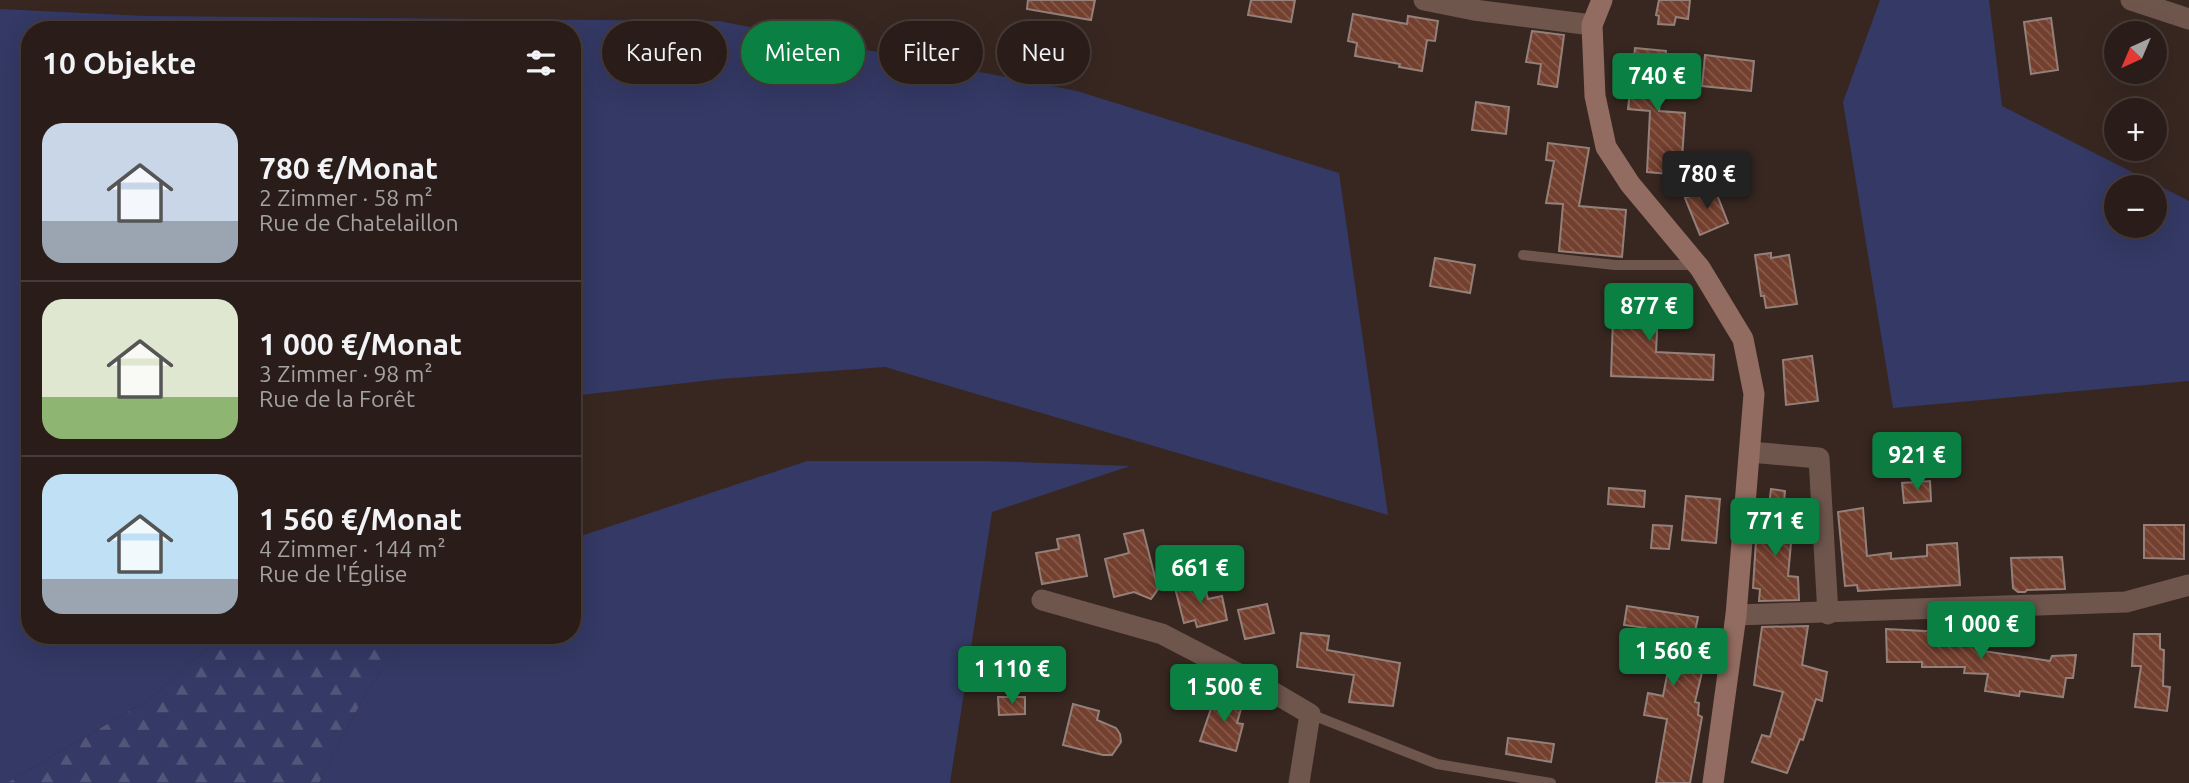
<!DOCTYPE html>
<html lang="de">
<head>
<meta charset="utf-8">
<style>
  body { margin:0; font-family:Ubuntu,sans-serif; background:#362a26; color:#f1f3f6; height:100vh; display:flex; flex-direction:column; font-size:26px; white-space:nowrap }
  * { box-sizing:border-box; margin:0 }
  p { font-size:23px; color:#a5a2a2 }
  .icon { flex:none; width:38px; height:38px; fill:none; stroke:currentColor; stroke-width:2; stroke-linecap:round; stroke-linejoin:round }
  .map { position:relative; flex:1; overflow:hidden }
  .panel { position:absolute; left:21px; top:21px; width:560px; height:623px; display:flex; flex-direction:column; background:#2a1d19; border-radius:28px; box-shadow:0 7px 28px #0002,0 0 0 2px #463b38 }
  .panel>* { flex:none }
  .hud { position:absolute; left:602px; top:21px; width:665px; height:63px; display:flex; gap:14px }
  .needle { width:46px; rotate:224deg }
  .controls { position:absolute; left:2104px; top:21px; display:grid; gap:14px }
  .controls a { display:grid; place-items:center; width:63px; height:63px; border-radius:50%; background:#2a1d19; box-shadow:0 7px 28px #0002,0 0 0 2px #463b38; font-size:35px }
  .price { position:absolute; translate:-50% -60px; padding:0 16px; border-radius:7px; background:#0b8043; color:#fff; font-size:23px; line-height:46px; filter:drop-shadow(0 2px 4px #0008) }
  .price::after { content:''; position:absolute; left:50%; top:42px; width:21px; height:16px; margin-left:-10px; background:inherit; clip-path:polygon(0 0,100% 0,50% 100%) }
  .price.active { background:#222; color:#fff }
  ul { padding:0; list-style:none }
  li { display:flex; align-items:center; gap:21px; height:175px; padding:0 21px }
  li+li { border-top:2px solid #463b38 }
  li span { display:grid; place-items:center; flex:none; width:196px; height:140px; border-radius:21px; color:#555 }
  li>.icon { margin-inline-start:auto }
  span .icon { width:84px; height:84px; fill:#fffc; stroke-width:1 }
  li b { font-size:30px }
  h2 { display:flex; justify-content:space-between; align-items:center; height:84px; padding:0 21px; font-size:30px }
  .tag { padding:0 24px; border-radius:32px; background:#2a1d19; box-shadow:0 7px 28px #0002,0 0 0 2px #463b38; font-size:24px; line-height:63px }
  .tag.active { background:#0b8043; color:#fff }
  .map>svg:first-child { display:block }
</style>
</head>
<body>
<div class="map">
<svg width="2189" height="783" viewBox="0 0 2189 783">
  <defs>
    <pattern id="forest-firs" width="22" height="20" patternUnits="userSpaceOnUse" patternTransform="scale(1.75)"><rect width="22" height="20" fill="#343965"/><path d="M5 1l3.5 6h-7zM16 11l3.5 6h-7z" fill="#52567b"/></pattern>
    <pattern id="building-back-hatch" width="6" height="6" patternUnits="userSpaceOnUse" patternTransform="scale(1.75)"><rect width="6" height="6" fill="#733f2e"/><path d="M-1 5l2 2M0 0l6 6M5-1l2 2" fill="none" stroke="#885b4c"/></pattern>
  </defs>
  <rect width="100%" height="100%" fill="#382721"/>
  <!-- grass -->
  <g fill="#343965" fill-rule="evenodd">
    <path d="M1880,0H1989L2002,106L2189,201V381L1893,408L1843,102ZM2154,187V226H2116V187Z"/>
    <polygon points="0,9 145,16 719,21 1077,91 1339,173 1388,515 885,367 720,379 572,396 572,30 30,30 30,635 222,635 150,699 7,783 0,783"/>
    <path d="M807,461H986L1130,466L992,512L950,783H319C344,737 373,666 416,635H572V539Z"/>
  </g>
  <!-- forest -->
  <path fill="url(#forest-firs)" d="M222,635H416C373,666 344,737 319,783H7L150,699Z"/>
  <!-- building -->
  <g fill="url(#building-back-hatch)" stroke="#948079" stroke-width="2">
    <polygon points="1028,0 1095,0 1091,20 1027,9"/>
    <polygon points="1251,0 1295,0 1291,22 1248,15"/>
    <polygon points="1659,0 1690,0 1688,19 1676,17 1674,25 1658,24 1659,16 1656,15"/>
    <polygon points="1353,14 1407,24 1408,16 1438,21 1435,41 1427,40 1422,71 1399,67 1400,64 1355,56 1357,43 1348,41"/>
    <polygon points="2051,18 2058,70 2031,74 2024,22"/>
    <polygon points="1532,31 1564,35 1557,87 1538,84 1541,64 1526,62"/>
    <polygon points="1635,48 1666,51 1659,111 1685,113 1681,175 1647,172 1650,111 1628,109"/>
    <polygon points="1705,55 1754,61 1751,91 1702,86"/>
    <polygon points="1476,102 1509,107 1506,134 1472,130"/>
    <polygon points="1548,143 1589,148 1579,206 1626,210 1622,257 1559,251 1563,204 1546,203 1554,161 1546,160"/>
    <polygon points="1714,187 1728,223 1700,235 1685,198"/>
    <polygon points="1771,253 1771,258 1789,255 1797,304 1766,308 1764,296 1761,296 1755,255"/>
    <polygon points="1435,258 1475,265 1470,293 1430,286"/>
    <polygon points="1614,291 1659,293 1656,352 1714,355 1713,380 1611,376"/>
    <polygon points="1812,356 1818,401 1786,405 1783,360"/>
    <polygon points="1930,481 1931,501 1904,503 1902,483"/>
    <polygon points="1609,488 1645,491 1644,507 1608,504"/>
    <polygon points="1771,489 1785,491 1780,542 1791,543 1788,576 1798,577 1799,600 1759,601 1760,589 1753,588 1756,540 1765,541"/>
    <polygon points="1686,496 1720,499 1716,543 1682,540"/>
    <polygon points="1863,508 1867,556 1891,553 1891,559 1927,556 1927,545 1957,543 1960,585 1858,591 1857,585 1845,586 1838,512"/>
    <polygon points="1653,525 1672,526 1669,549 1651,548"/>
    <polygon points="2144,525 2184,525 2184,559 2144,558"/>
    <polygon points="1143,530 1158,589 1151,599 1134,592 1114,597 1105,559 1129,553 1124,534"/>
    <polygon points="1079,535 1087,576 1042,584 1036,553 1059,549 1057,539"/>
    <polygon points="2062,557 2065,589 2027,590 2025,592 2018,592 2013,588 2011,558"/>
    <polygon points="1203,580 1208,599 1222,596 1227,620 1197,627 1195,620 1184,623 1175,588"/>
    <polygon points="1267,604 1274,633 1245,639 1238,610"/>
    <polygon points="1627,606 1698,617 1691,652 1706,655 1695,702 1699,703 1698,715 1702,717 1690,783 1656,783 1667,719 1644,715 1648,693 1663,696 1670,660 1641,654 1646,628 1624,625"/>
    <polygon points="1808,626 1802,665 1827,672 1822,701 1816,699 1803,740 1800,739 1787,773 1752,762 1762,735 1770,737 1783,692 1754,685 1756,669 1762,627"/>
    <polygon points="1886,629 1983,634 1983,651 2050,661 2052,656 2076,655 2073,678 2066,678 2063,697 2020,691 2019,696 1985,691 1988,674 1964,673 1965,667 1922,667 1922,662 1887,662"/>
    <polygon points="1301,633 1329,636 1327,650 1400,663 1393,706 1349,702 1354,675 1297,667"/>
    <polygon points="2134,634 2160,634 2160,649 2164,650 2163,686 2170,687 2167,711 2135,707 2141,666 2132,666"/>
    <polygon points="1216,694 1243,702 1237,723 1243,724 1236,751 1200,741"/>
    <polygon points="998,697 1025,697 1025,714 999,715"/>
    <polygon points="1073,704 1099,711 1097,720 1116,728 1120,734 1121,742 1112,755 1103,755 1063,745"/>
    <polygon points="1508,738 1554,744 1551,762 1506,754"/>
  </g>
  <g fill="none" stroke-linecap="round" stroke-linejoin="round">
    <!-- service -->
    <g stroke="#6e564d" stroke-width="10">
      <polyline points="1523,255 1615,265 1698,265"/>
      <polyline points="1310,714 1437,764 1551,783"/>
    </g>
    <!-- minor -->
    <g stroke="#6e564d" stroke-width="21">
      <polyline points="1424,0 1474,10 1592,25"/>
      <polyline points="2131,0 2189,19"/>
      <polyline points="1750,452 1819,458 1828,614"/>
      <polyline points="1042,600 1162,634 1266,688 1310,714 1299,783"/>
      <polyline points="1736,615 2126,602 2189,585"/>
    </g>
    <!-- secondary -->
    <polyline stroke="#926c60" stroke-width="21" points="1602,0 1592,25 1595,96 1606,147 1630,184 1700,268 1743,339 1754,394 1736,615 1713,783"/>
  </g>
</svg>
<div class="controls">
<a><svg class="needle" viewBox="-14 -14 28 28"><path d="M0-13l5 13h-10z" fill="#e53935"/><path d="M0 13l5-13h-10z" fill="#a5a2a2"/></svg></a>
<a>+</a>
<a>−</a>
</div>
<b class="price" style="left:1657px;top:113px">740 €</b>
<b class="price active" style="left:1707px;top:211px">780 €</b>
<b class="price" style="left:1649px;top:343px">877 €</b>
<b class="price" style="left:1917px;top:492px">921 €</b>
<b class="price" style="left:1775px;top:558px">771 €</b>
<b class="price" style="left:1200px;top:605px">661 €</b>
<b class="price" style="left:1981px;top:661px">1 000 €</b>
<b class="price" style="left:1673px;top:688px">1 560 €</b>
<b class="price" style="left:1012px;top:706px">1 110 €</b>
<b class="price" style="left:1224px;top:724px">1 500 €</b>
<div class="hud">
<a class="tag">Kaufen</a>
<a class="tag active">Mieten</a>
<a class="tag">Filter</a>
<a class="tag">Neu</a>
</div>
<section class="panel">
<h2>10 Objekte<svg class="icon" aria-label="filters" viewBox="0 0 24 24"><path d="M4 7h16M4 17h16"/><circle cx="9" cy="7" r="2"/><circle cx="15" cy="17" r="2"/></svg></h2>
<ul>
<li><span style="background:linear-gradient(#c9d6e8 70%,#9aa5b1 0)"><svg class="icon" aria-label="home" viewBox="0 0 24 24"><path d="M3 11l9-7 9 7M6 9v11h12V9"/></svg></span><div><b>780 €/Monat</b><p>2 Zimmer · 58 m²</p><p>Rue de Chatelaillon</p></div></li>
<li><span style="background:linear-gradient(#dfe7d0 70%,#8fb573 0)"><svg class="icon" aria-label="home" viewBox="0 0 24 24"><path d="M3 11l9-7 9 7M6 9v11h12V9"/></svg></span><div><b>1 000 €/Monat</b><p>3 Zimmer · 98 m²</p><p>Rue de la Forêt</p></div></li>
<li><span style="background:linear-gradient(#bfe0f5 75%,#9aa5b1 0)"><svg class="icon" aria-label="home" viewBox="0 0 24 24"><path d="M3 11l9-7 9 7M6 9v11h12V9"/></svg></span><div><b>1 560 €/Monat</b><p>4 Zimmer · 144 m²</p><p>Rue de l'Église</p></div></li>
</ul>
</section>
</div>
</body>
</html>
